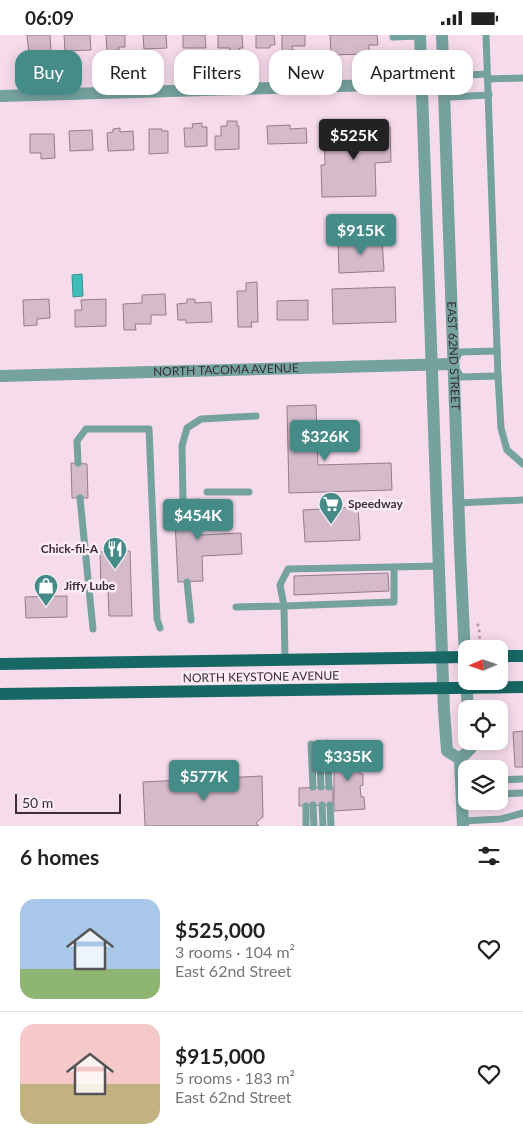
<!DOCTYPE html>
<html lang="en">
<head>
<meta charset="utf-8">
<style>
  body { margin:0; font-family:Lato,sans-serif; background:#f6f6f6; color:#222; height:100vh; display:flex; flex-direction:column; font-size:19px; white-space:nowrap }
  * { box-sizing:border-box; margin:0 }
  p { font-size:16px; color:#767676 }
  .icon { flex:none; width:28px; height:28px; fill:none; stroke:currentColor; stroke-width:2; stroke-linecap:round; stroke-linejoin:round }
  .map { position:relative; height:791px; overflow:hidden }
  .details { display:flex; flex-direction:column; background:#fff; flex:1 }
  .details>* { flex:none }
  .hud { position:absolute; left:15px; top:15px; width:494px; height:45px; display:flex; gap:10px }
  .needle { width:32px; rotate:268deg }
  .controls { position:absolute; left:458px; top:605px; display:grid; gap:10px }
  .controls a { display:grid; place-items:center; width:50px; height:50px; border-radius:10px; background:#fff; box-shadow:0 2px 12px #0003; font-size:25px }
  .scale { position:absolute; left:15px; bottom:12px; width:106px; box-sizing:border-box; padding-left:5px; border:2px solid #382e34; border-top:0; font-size:14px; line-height:18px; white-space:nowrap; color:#382e34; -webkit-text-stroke:4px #fcecf5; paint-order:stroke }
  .price { position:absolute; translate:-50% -42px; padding:0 11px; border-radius:5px; background:#458c89; color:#fff; font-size:16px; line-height:32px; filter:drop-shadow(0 1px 2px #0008) }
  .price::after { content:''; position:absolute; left:50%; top:30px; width:15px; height:11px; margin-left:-8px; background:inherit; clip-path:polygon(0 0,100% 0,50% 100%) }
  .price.active { background:#222; color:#fff }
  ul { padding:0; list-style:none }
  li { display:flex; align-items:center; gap:15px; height:125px; padding:0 20px }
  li+li { border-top:1px solid #e0e0e0 }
  li span { display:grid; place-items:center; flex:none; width:140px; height:100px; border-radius:15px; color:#555 }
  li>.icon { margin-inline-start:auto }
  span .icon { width:60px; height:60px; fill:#fffc; stroke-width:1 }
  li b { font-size:21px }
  h2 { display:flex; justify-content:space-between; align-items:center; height:60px; padding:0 20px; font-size:21px }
  .tag { padding:0 18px; border-radius:15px; background:#fff; box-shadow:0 2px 12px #0003; font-size:18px; line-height:45px }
  .tag.active { background:#458c89; color:#fff }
  .status { display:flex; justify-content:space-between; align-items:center; height:35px; padding:0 25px; background:#fff; direction:ltr }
  .status svg { height:14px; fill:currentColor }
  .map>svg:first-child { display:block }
</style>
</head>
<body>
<div class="status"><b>06:09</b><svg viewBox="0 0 49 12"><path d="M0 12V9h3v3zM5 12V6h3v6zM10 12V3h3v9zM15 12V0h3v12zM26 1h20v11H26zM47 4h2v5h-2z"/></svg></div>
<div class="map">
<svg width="523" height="791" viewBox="0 0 523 791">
  <rect width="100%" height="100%" fill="#f6dbeb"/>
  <!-- water -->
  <polygon fill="#3fbcb6" stroke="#3d918f" points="82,239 83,261 73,262 72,240"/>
  <!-- building -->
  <g fill="#d5baca" stroke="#957c8a">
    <polygon points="27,0 50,0 51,16 49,16 49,22 40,22 40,18 29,19"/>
    <polygon points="64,0 90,0 91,15 65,16"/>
    <polygon points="106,0 125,0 125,12 119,12 119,15 107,16"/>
    <polygon points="143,0 166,0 167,13 144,14"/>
    <polygon points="183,0 205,0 206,13 183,13"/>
    <polygon points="218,0 242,0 243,13 239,13 240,18 230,18 230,13 218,13"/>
    <polygon points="256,0 274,0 275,10 270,10 270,13 256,13"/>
    <polygon points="282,0 305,0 305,11 292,11 293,15 282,16"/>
    <polygon points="330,0 377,0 378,10 369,10 369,19 331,20"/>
    <polygon points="227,86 237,86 237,91 239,91 239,114 215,115 215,101 221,101 221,91 227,91"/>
    <polygon points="202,88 202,92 207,92 207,111 185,112 184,93 193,93 192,89"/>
    <polygon points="290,90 290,94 306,93 307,108 268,109 267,91"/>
    <polygon points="390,92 391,127 375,128 376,161 322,162 321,130 325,130 324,94"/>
    <polygon points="120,93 120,97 133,96 134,115 108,116 107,98 113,97 113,94"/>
    <polygon points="149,94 162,94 162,96 168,96 168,118 149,119"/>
    <polygon points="92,95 93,115 70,116 69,96"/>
    <polygon points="30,99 54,99 55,123 41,124 41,118 30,118"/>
    <polygon points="382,203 384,236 339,238 338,205"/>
    <polygon points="257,247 258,287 251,287 252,292 238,292 237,256 246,256 246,248"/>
    <polygon points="395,252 396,287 333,289 332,254"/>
    <polygon points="165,259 166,280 151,280 151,289 135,289 136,295 124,295 123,269 142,268 142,260"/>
    <polygon points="49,264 50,283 37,284 37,290 24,291 23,265"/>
    <polygon points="106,264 106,291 75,292 75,275 82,275 81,265"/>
    <polygon points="187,264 195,264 195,268 211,267 212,287 186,288 186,285 178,285 177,269 187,268"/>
    <polygon points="308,265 308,285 277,285 277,266"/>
    <polygon points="316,370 318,430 391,428 392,455 289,458 287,371"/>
    <polygon points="71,428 87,429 88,463 72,463"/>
    <polygon points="200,464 201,500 241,498 242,519 202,521 203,546 178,547 174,465"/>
    <polygon points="358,472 360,505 305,507 303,475"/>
    <polygon points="130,516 132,581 109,581 108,554 101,554 100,517"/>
    <polygon points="388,538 389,556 294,560 294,541"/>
    <polygon points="67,561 67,582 26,583 25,562"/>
    <polygon points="523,696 523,732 515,732 513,697"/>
    <polygon points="340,716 354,716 354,718 359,717 360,739 363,739 363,750 360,751 361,762 364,762 365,774 334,776 334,719 340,719"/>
    <polygon points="262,741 263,782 256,788 259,791 145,791 143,747"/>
    <polygon points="333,752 333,770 299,771 299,753"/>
  </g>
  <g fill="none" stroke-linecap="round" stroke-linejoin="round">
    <!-- path -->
    <polyline stroke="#a894a0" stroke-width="2.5" stroke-dasharray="2.5 4" stroke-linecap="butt" points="477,589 479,591 480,614"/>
    <!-- service -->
    <g stroke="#75a29f" stroke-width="7">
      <polyline points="486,0 498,341 501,393 507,415 523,429"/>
      <polyline points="393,2 420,1"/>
      <polyline points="487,39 451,41 443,48 452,62 489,60"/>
      <polyline points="488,44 523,43"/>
      <polyline points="497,316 460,317 453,329 461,342 498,341"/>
      <polyline points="78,428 77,406 86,394 149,394 157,584 160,593"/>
      <polyline points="207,457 249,457"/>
      <polyline points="80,463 93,594"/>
      <polyline points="183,465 182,411 187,393 201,384 256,381"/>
      <polyline points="458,468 523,465"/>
      <polyline points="187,547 191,585"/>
      <polyline points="236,572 284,571 280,550 288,534 394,532"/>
      <polyline points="285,625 284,571 394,567 394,532 438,531"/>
      <polyline points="327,708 329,752"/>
      <polyline points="311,709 313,752"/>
      <polyline points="319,709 321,752"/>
      <polyline points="499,745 523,744"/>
      <polyline points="499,759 523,758"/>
      <polyline points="313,770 314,791"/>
      <polyline points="322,770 323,791"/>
      <polyline points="330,770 331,791"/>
      <polyline points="306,771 306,791"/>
      <polyline points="463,786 501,784 523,778"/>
    </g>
    <!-- minor -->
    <g stroke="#75a29f" stroke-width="12">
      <polyline points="0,61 443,48"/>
      <path id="s1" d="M0,341L453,329"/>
    </g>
    <!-- tertiary -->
    <g stroke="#75a29f" stroke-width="12">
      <polyline points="420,0 444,676 447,716 460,724"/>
      <path id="s2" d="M442,0L460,514L466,643"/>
      <polyline points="466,646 468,674"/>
      <polyline points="460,724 463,791"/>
      <polyline points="460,724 471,713 470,706"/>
    </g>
    <!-- primary -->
    <g stroke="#176764" stroke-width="12">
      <polyline points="499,621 523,621"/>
      <polyline points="0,629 466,622"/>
      <polyline points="0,659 523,652"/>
    </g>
  </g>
  <!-- icons -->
  <defs>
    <symbol id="supermarket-pin" viewBox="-11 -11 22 30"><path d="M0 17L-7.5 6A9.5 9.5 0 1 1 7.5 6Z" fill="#458c89" stroke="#fcecf5"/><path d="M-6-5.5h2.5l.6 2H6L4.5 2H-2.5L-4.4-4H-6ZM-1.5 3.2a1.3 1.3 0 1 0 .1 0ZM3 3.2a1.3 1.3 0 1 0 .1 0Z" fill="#fff"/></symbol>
    <symbol id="restaurant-pin" viewBox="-11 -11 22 30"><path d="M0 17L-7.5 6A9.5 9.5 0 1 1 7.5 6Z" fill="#458c89" stroke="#fcecf5"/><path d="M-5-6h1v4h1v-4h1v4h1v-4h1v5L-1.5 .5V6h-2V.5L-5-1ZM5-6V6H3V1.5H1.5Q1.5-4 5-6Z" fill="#fff"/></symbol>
    <symbol id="shop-pin" viewBox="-11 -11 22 30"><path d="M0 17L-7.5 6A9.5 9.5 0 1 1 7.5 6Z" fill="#458c89" stroke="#fcecf5"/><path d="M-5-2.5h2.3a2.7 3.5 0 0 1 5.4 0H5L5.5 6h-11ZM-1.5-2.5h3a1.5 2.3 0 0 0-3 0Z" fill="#fff"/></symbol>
  </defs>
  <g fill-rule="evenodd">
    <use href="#supermarket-pin" x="317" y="455" width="28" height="38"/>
    <use href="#restaurant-pin" x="101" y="500" width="28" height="38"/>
    <use href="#shop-pin" x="32" y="537" width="28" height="38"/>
  </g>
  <g text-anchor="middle" stroke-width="5" stroke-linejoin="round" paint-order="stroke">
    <!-- street labels -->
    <g font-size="12" fill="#382e34" stroke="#fcecf5">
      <text dy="4" stroke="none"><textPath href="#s2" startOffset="321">EAST 62ND STREET</textPath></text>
      <text dy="4" stroke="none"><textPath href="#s1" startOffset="226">NORTH TACOMA AVENUE</textPath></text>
      <text transform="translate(261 642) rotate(-1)" y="4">NORTH KEYSTONE AVENUE</text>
    </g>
    <!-- poi labels -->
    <g font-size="12" font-weight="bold" fill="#382e34" stroke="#fcecf5" text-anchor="start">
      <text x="348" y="473">Speedway</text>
      <text x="98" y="518" text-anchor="end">Chick-fil-A</text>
      <text x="64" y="555">Jiffy Lube</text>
    </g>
  </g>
</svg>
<div class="controls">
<a><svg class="needle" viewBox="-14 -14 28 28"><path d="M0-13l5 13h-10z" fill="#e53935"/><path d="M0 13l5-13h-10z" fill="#767676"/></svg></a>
<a><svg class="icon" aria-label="locate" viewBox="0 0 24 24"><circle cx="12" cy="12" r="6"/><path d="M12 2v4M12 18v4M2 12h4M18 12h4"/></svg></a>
<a><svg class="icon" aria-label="layers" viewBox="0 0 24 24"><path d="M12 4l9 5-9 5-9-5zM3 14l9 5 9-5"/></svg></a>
</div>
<div class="scale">50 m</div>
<b class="price active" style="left:354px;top:126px">$525K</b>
<b class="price" style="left:361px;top:221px">$915K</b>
<b class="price" style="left:325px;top:427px">$326K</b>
<b class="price" style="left:198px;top:506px">$454K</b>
<b class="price" style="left:348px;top:747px">$335K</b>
<b class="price" style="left:204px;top:767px">$577K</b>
<div class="hud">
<a class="tag active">Buy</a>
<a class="tag">Rent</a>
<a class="tag">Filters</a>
<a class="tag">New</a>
<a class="tag">Apartment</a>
</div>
</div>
<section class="details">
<h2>6 homes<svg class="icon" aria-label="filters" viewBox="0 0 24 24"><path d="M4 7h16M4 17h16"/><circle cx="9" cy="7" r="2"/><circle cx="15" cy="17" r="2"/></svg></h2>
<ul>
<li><span style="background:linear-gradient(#a9c7e8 70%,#8fb573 0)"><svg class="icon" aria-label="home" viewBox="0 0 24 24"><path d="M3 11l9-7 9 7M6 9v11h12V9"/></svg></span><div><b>$525,000</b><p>3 rooms · 104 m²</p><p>East 62nd Street</p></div><svg class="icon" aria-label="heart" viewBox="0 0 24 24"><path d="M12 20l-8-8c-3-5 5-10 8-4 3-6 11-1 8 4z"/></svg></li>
<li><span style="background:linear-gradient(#f6c9c9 60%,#c2b280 0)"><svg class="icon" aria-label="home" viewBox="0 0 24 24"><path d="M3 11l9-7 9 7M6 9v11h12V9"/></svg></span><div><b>$915,000</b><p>5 rooms · 183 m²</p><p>East 62nd Street</p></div><svg class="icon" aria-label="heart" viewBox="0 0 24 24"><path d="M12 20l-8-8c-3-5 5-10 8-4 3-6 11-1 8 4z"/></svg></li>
</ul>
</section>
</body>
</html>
